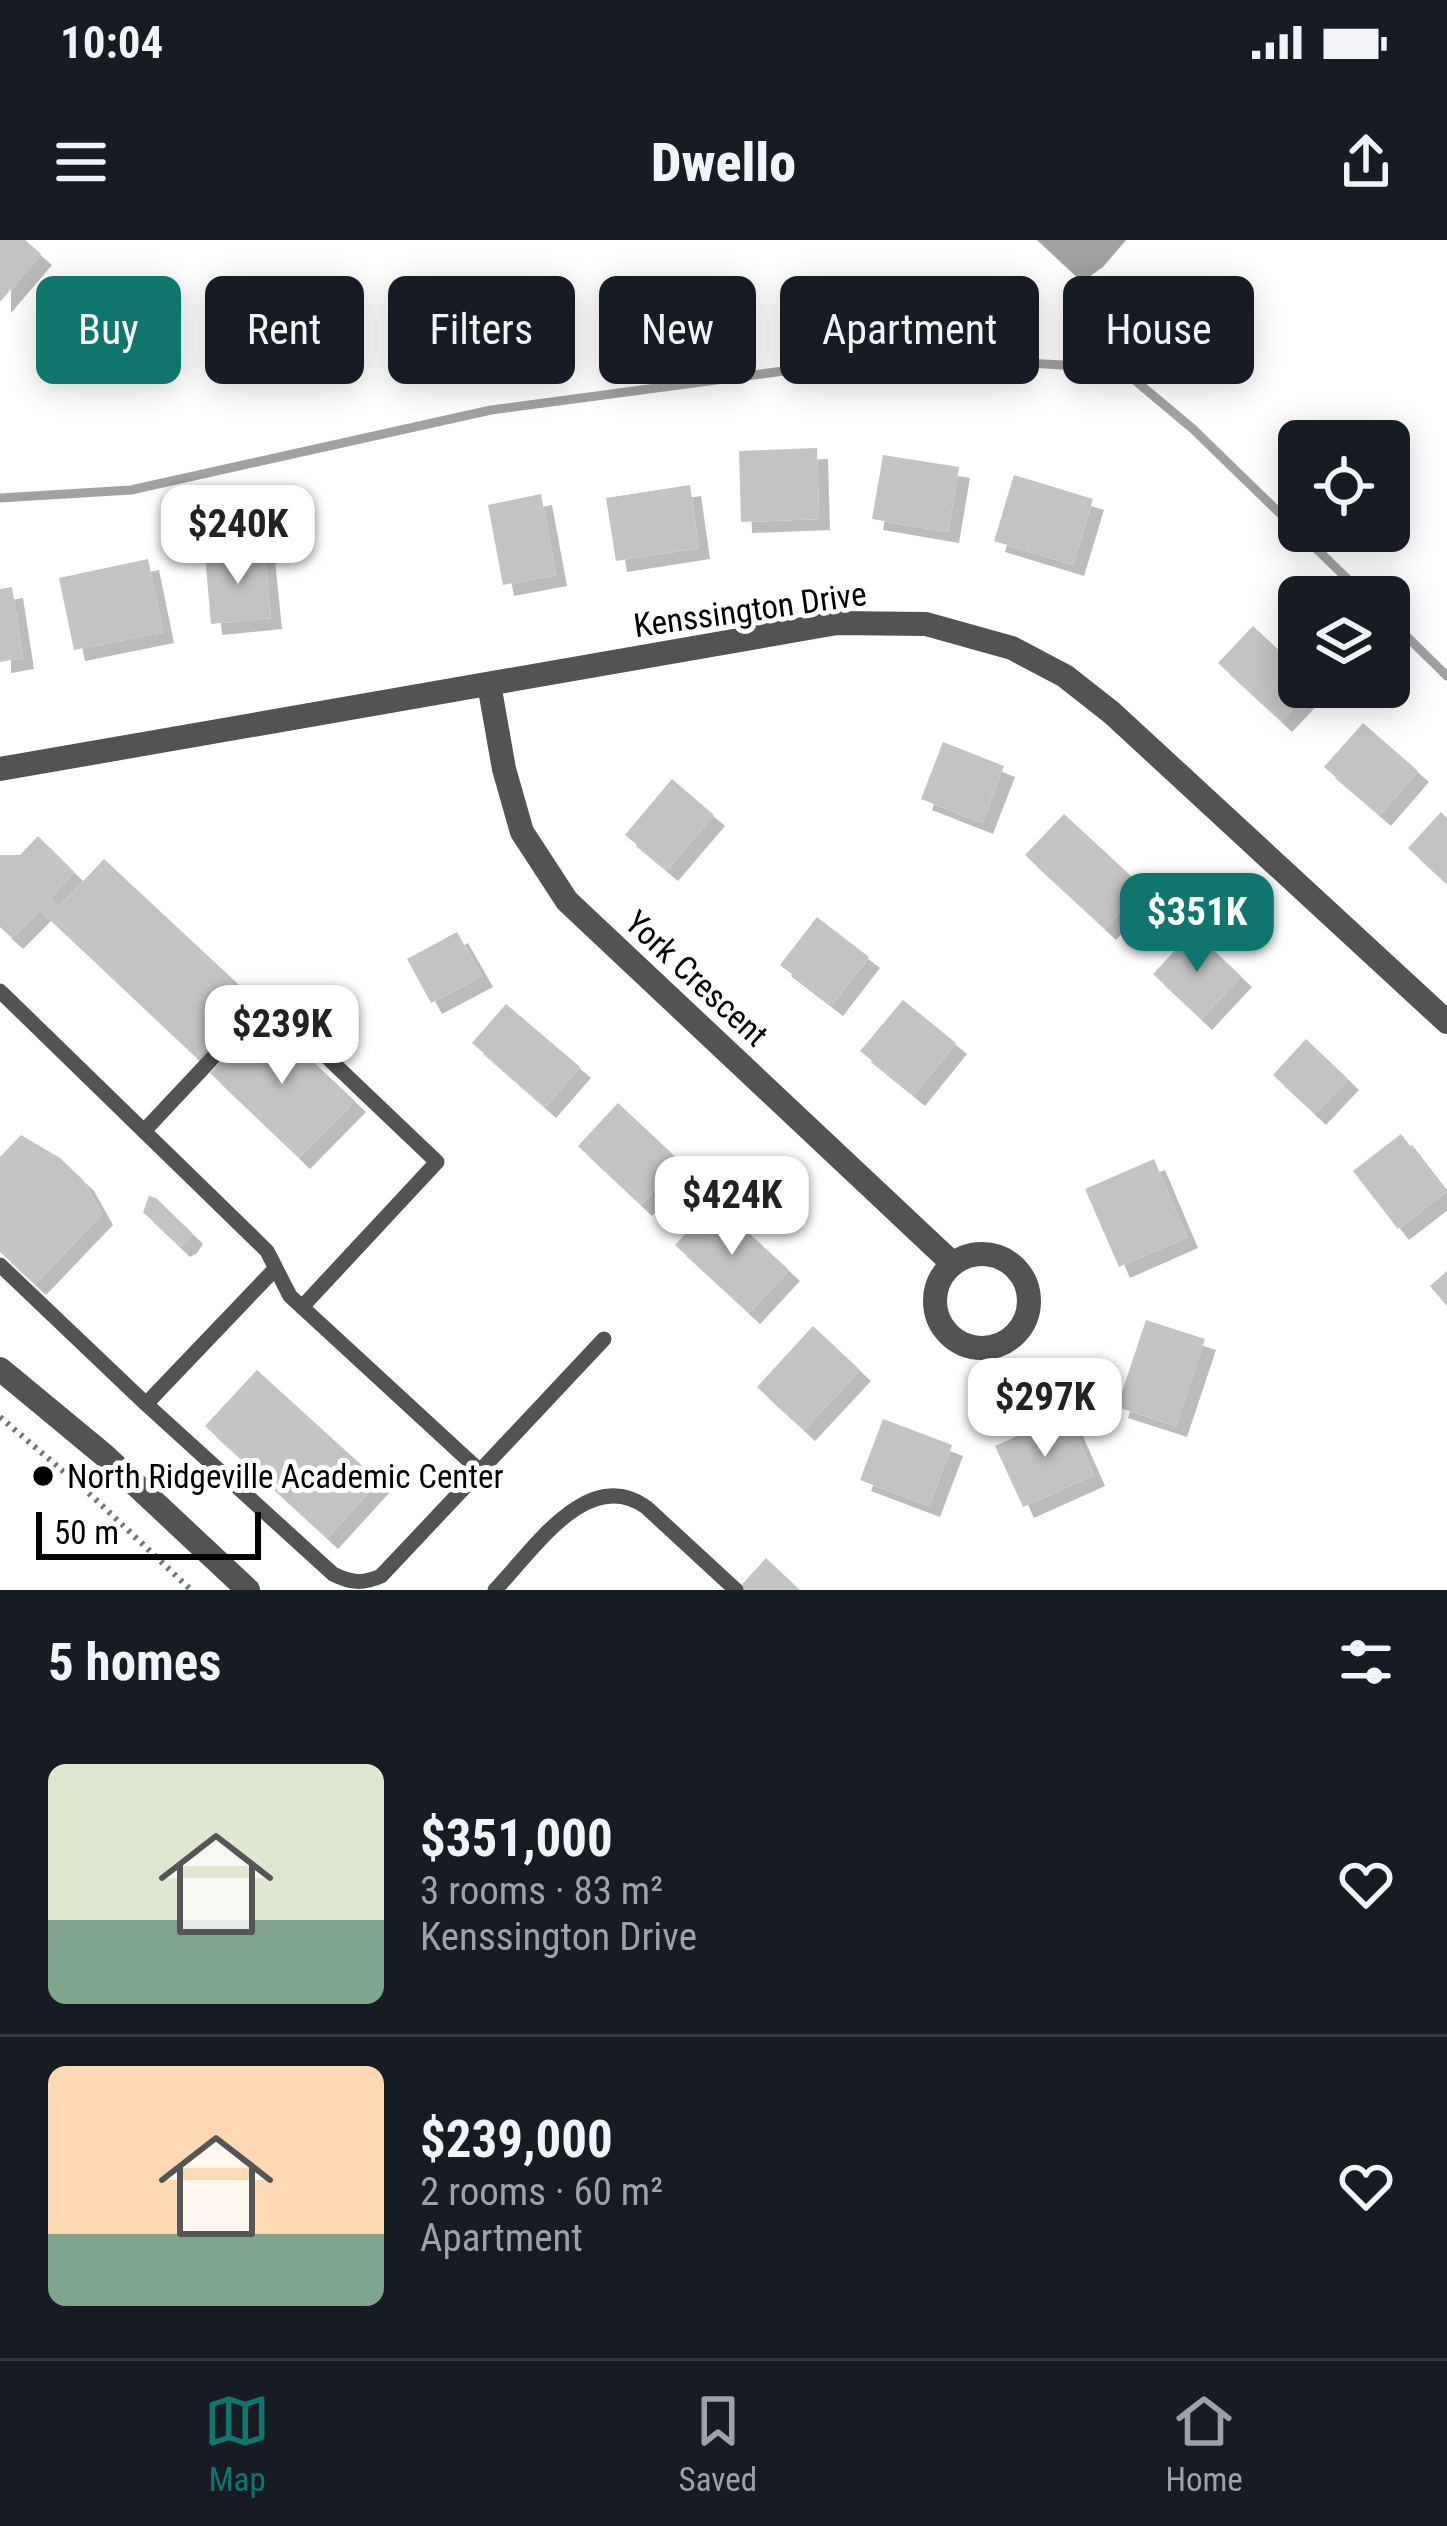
<!DOCTYPE html>
<html lang="en">
<head>
<meta charset="utf-8">
<style>
  body { margin:0; font-family:"Roboto Condensed",sans-serif; background:#242831; color:#f1f3f6; height:100vh; display:flex; flex-direction:column; font-size:45px; white-space:nowrap }
  * { box-sizing:border-box; margin:0 }
  p { font-size:39px; color:#9ea1a6 }
  .icon { flex:none; width:66px; height:66px; fill:none; stroke:currentColor; stroke-width:2; stroke-linecap:round; stroke-linejoin:round }
  .map { position:relative; height:1350px; overflow:hidden }
  .panel { display:flex; flex-direction:column; background:#171b24; flex:1 }
  .panel>* { flex:none }
  .hud { position:absolute; left:36px; top:36px; width:1377px; height:108px; display:flex; gap:24px }
  .buttons { position:absolute; left:1278px; top:180px; display:grid; gap:24px }
  .buttons a { display:grid; place-items:center; width:132px; height:132px; border-radius:18px; background:#171b24; box-shadow:0 6px 30px #0003; font-size:60px }
  .scale { position:absolute; left:36px; bottom:30px; width:225px; box-sizing:border-box; padding-left:12px; border:6px solid #000; border-top:0; font-size:33px; line-height:42px; white-space:nowrap; color:#000; -webkit-text-stroke:9px #fff; paint-order:stroke }
  .price { position:absolute; translate:-50% -102px; padding:0 27px; border-radius:24px; background:#fff; color:#222; font-size:39px; line-height:78px; filter:drop-shadow(0 3px 6px #0008) }
  .price::after { content:''; position:absolute; left:50%; top:72px; width:36px; height:27px; margin-left:-18px; background:inherit; clip-path:polygon(0 0,100% 0,50% 100%) }
  .price.active { background:#0f766e; color:#fff }
  ul { padding:0; list-style:none }
  li { display:flex; align-items:center; gap:36px; height:300px; padding:0 48px }
  li+li { border-top:3px solid #363941 }
  li span { display:grid; place-items:center; flex:none; width:336px; height:240px; border-radius:18px; color:#555 }
  li>.icon { margin-inline-start:auto }
  span .icon { width:144px; height:144px; fill:#fffc; stroke-width:1 }
  li b { font-size:51px }
  h2 { display:flex; justify-content:space-between; align-items:center; height:144px; padding:0 48px; font-size:51px }
  .tag { padding:0 42px; border-radius:18px; background:#171b24; box-shadow:0 6px 30px #0003; font-size:42px; line-height:108px }
  .tag.active { background:#0f766e; color:#fff }
  .status { display:flex; justify-content:space-between; align-items:center; height:84px; padding:0 60px; background:#171b24; direction:ltr }
  .status svg { height:33px; fill:currentColor }
  header { display:flex; justify-content:space-between; align-items:center; height:156px; padding:0 48px; background:#171b24; font-size:54px; font-weight:800 }
  .tab-bar { display:flex; justify-content:space-around; align-items:center; height:168px; border-top:3px solid #363941; background:#171b24; font-size:33px; color:#9ea1a6 }
  .tab-bar a { display:grid; justify-items:center; gap:6px }
  .tab-bar .active { color:#0f766e }
  .map>svg:first-child { display:block }
</style>
</head>
<body>
<div class="status"><b>10:04</b><svg viewBox="0 0 49 12"><path d="M0 12V9h3v3zM5 12V6h3v6zM10 12V3h3v9zM15 12V0h3v12zM26 1h20v11H26zM47 4h2v5h-2z"/></svg></div>
<header><svg class="icon" aria-label="menu" viewBox="0 0 24 24"><path d="M4 6h16M4 12h16M4 18h16"/></svg>Dwello<svg class="icon" aria-label="share" viewBox="0 0 24 24"><path d="M12 15V3M7 8l5-5 5 5M5 13v7h14v-7"/></svg></header>
<div class="map">
<svg width="1447" height="1350" viewBox="0 0 1447 1350">
  <defs>
    <filter id="shadow"><feDropShadow dx="11" dy="11" stdDeviation="0" flood-color="#0004"/></filter>
  </defs>
  <rect width="100%" height="100%" fill="#fff"/>
  <!-- water -->
  <polygon fill="#a1a1a1" points="1037,0 1126,0 1103,27 1082,42"/>
  <g fill="none" stroke-linecap="round" stroke-linejoin="round">
    <!-- stream -->
    <g stroke="#a1a1a1" stroke-width="9">
      <polyline points="0,258 131,250 491,170 791,130 967,120 1082,126 1131,137 1193,189 1366,357"/>
      <polyline points="1389,379 1447,436"/>
    </g>
  </g>
  <!-- building -->
  <g fill="#c3c3c3" filter="url(#shadow)">
    <polygon points="0,0 25,0 41,14 0,62"/>
    <polygon points="817,208 819,279 741,282 739,211"/>
    <polygon points="883,215 959,227 948,292 872,279"/>
    <polygon points="1014,235 1093,259 1073,325 994,301"/>
    <polygon points="690,245 699,308 616,321 606,258"/>
    <polygon points="541,254 556,335 503,345 488,265"/>
    <polygon points="264,309 271,378 211,384 205,315"/>
    <polygon points="148,319 163,392 74,410 59,338"/>
    <polygon points="12,347 23,418 0,422 0,349"/>
    <polygon points="1253,386 1299,429 1299,447 1313,447 1281,481 1218,423"/>
    <polygon points="1363,483 1418,531 1380,575 1324,527"/>
    <polygon points="943,502 1004,526 982,583 921,559"/>
    <polygon points="672,539 714,575 667,630 625,595"/>
    <polygon points="1441,572 1447,578 1447,644 1408,608"/>
    <polygon points="1064,574 1143,647 1105,689 1025,615"/>
    <polygon points="38,596 74,632 50,658 59,667 104,619 253,758 197,818 40,670 12,698 0,687 0,615 20,615"/>
    <polygon points="817,677 869,717 832,765 780,725"/>
    <polygon points="1193,691 1241,736 1201,779 1153,734"/>
    <polygon points="457,692 482,736 431,763 407,719"/>
    <polygon points="903,760 956,803 914,855 860,811"/>
    <polygon points="506,764 580,827 545,867 472,803"/>
    <polygon points="263,775 355,861 299,918 210,833"/>
    <polygon points="1306,799 1348,839 1315,874 1273,835"/>
    <polygon points="618,863 681,922 641,965 578,906"/>
    <polygon points="1401,894 1446,952 1398,989 1353,931"/>
    <polygon points="21,895 60,918 83,940 102,974 35,1044 0,1012 0,917"/>
    <polygon points="1154,919 1187,997 1119,1027 1085,949"/>
    <polygon points="149,956 156,958 192,993 186,1002 179,1006 143,972"/>
    <polygon points="715,962 789,1030 749,1073 675,1005"/>
    <polygon points="1447,1031 1447,1066 1430,1046"/>
    <polygon points="1146,1080 1205,1099 1176,1186 1117,1167"/>
    <polygon points="813,1086 860,1130 804,1190 757,1147"/>
    <polygon points="257,1130 379,1241 327,1298 205,1186"/>
    <polygon points="1067,1174 1094,1235 1023,1267 995,1206"/>
    <polygon points="883,1179 952,1205 929,1266 860,1240"/>
    <polygon points="766,1318 800,1350 737,1350"/>
  </g>
  <g fill="none" stroke-linecap="round" stroke-linejoin="round">
    <!-- path -->
    <polyline stroke="#757575" stroke-width="6" stroke-dasharray="3 6" stroke-linecap="butt" points="0,1177 93,1257 191,1350"/>
    <!-- lane -->
    <g stroke="#535353" stroke-width="15">
      <path d="M0,751L267,1011L290,1056L480,1231L381,1336C363,1344 351,1343 333,1334L146,1164L275,1029"/>
      <polyline points="144,891 267,760 437,922 302,1067"/>
      <polyline points="0,1025 146,1164"/>
      <polyline points="480,1231 604,1099"/>
      <path d="M495,1350C532,1312 587,1225 646,1267L736,1350"/>
    </g>
    <!-- street -->
    <g stroke="#535353" stroke-width="24">
      <polyline points="489,444 504,529 522,592 567,661 953,1024"/>
      <polyline points="0,529 837,383 926,384 1012,408 1065,436 1112,473 1447,782"/>
      <circle cx="982" cy="1061" r="47"/>
      <polyline points="0,1129 104,1215 248,1350"/>
    </g>
  </g>
  <!-- markers -->
  <circle fill="#000" stroke="#fff" stroke-width="4.5" cx="43" cy="1236" r="12"/>
  <g text-anchor="middle" stroke-width="10" stroke-linejoin="round" paint-order="stroke">
    <!-- street labels -->
    <g font-size="33" fill="#000" stroke="#fff">
      <text transform="translate(750 369) rotate(-8)" y="12">Kenssington Drive</text>
      <text transform="translate(697 738) rotate(43)" y="12">York Crescent</text>
    </g>
    <!-- poi labels -->
    <g font-size="33" fill="#000" stroke="#fff" text-anchor="start">
      <text x="67" y="1248">North Ridgeville Academic Center</text>
    </g>
  </g>
</svg>
<div class="buttons">
<a><svg class="icon" aria-label="locate" viewBox="0 0 24 24"><circle cx="12" cy="12" r="6"/><path d="M12 2v4M12 18v4M2 12h4M18 12h4"/></svg></a>
<a><svg class="icon" aria-label="layers" viewBox="0 0 24 24"><path d="M12 4l9 5-9 5-9-5zM3 14l9 5 9-5"/></svg></a>
</div>
<div class="scale">50 m</div>
<b class="price" style="left:238px;top:347px">$240K</b>
<b class="price active" style="left:1197px;top:735px">$351K</b>
<b class="price" style="left:282px;top:847px">$239K</b>
<b class="price" style="left:732px;top:1018px">$424K</b>
<b class="price" style="left:1045px;top:1220px">$297K</b>
<div class="hud">
<a class="tag active">Buy</a>
<a class="tag">Rent</a>
<a class="tag">Filters</a>
<a class="tag">New</a>
<a class="tag">Apartment</a>
<a class="tag">House</a>
</div>
</div>
<section class="panel">
<h2>5 homes<svg class="icon" aria-label="filters" viewBox="0 0 24 24"><path d="M4 7h16M4 17h16"/><circle cx="9" cy="7" r="2"/><circle cx="15" cy="17" r="2"/></svg></h2>
<ul>
<li><span style="background:linear-gradient(#dfe7d0 65%,#7fa58c 0)"><svg class="icon" aria-label="home" viewBox="0 0 24 24"><path d="M3 11l9-7 9 7M6 9v11h12V9"/></svg></span><div><b>$351,000</b><p>3 rooms · 83 m²</p><p>Kenssington Drive</p></div><svg class="icon" aria-label="heart" viewBox="0 0 24 24"><path d="M12 20l-8-8c-3-5 5-10 8-4 3-6 11-1 8 4z"/></svg></li>
<li><span style="background:linear-gradient(#ffd9b3 70%,#7fa58c 0)"><svg class="icon" aria-label="home" viewBox="0 0 24 24"><path d="M3 11l9-7 9 7M6 9v11h12V9"/></svg></span><div><b>$239,000</b><p>2 rooms · 60 m²</p><p>Apartment</p></div><svg class="icon" aria-label="heart" viewBox="0 0 24 24"><path d="M12 20l-8-8c-3-5 5-10 8-4 3-6 11-1 8 4z"/></svg></li>
</ul>
</section>
<nav class="tab-bar">
<a class="active"><svg class="icon" aria-label="map" viewBox="0 0 24 24"><path d="M3 6l6-2 6 2 6-2v14l-6 2-6-2-6 2zM9 4v14M15 6v14"/></svg>Map</a>
<a><svg class="icon" aria-label="saved" viewBox="0 0 24 24"><path d="M7 4h10v16l-5-4-5 4z"/></svg>Saved</a>
<a><svg class="icon" aria-label="home" viewBox="0 0 24 24"><path d="M3 11l9-7 9 7M6 9v11h12V9"/></svg>Home</a>
</nav>
</body>
</html>
